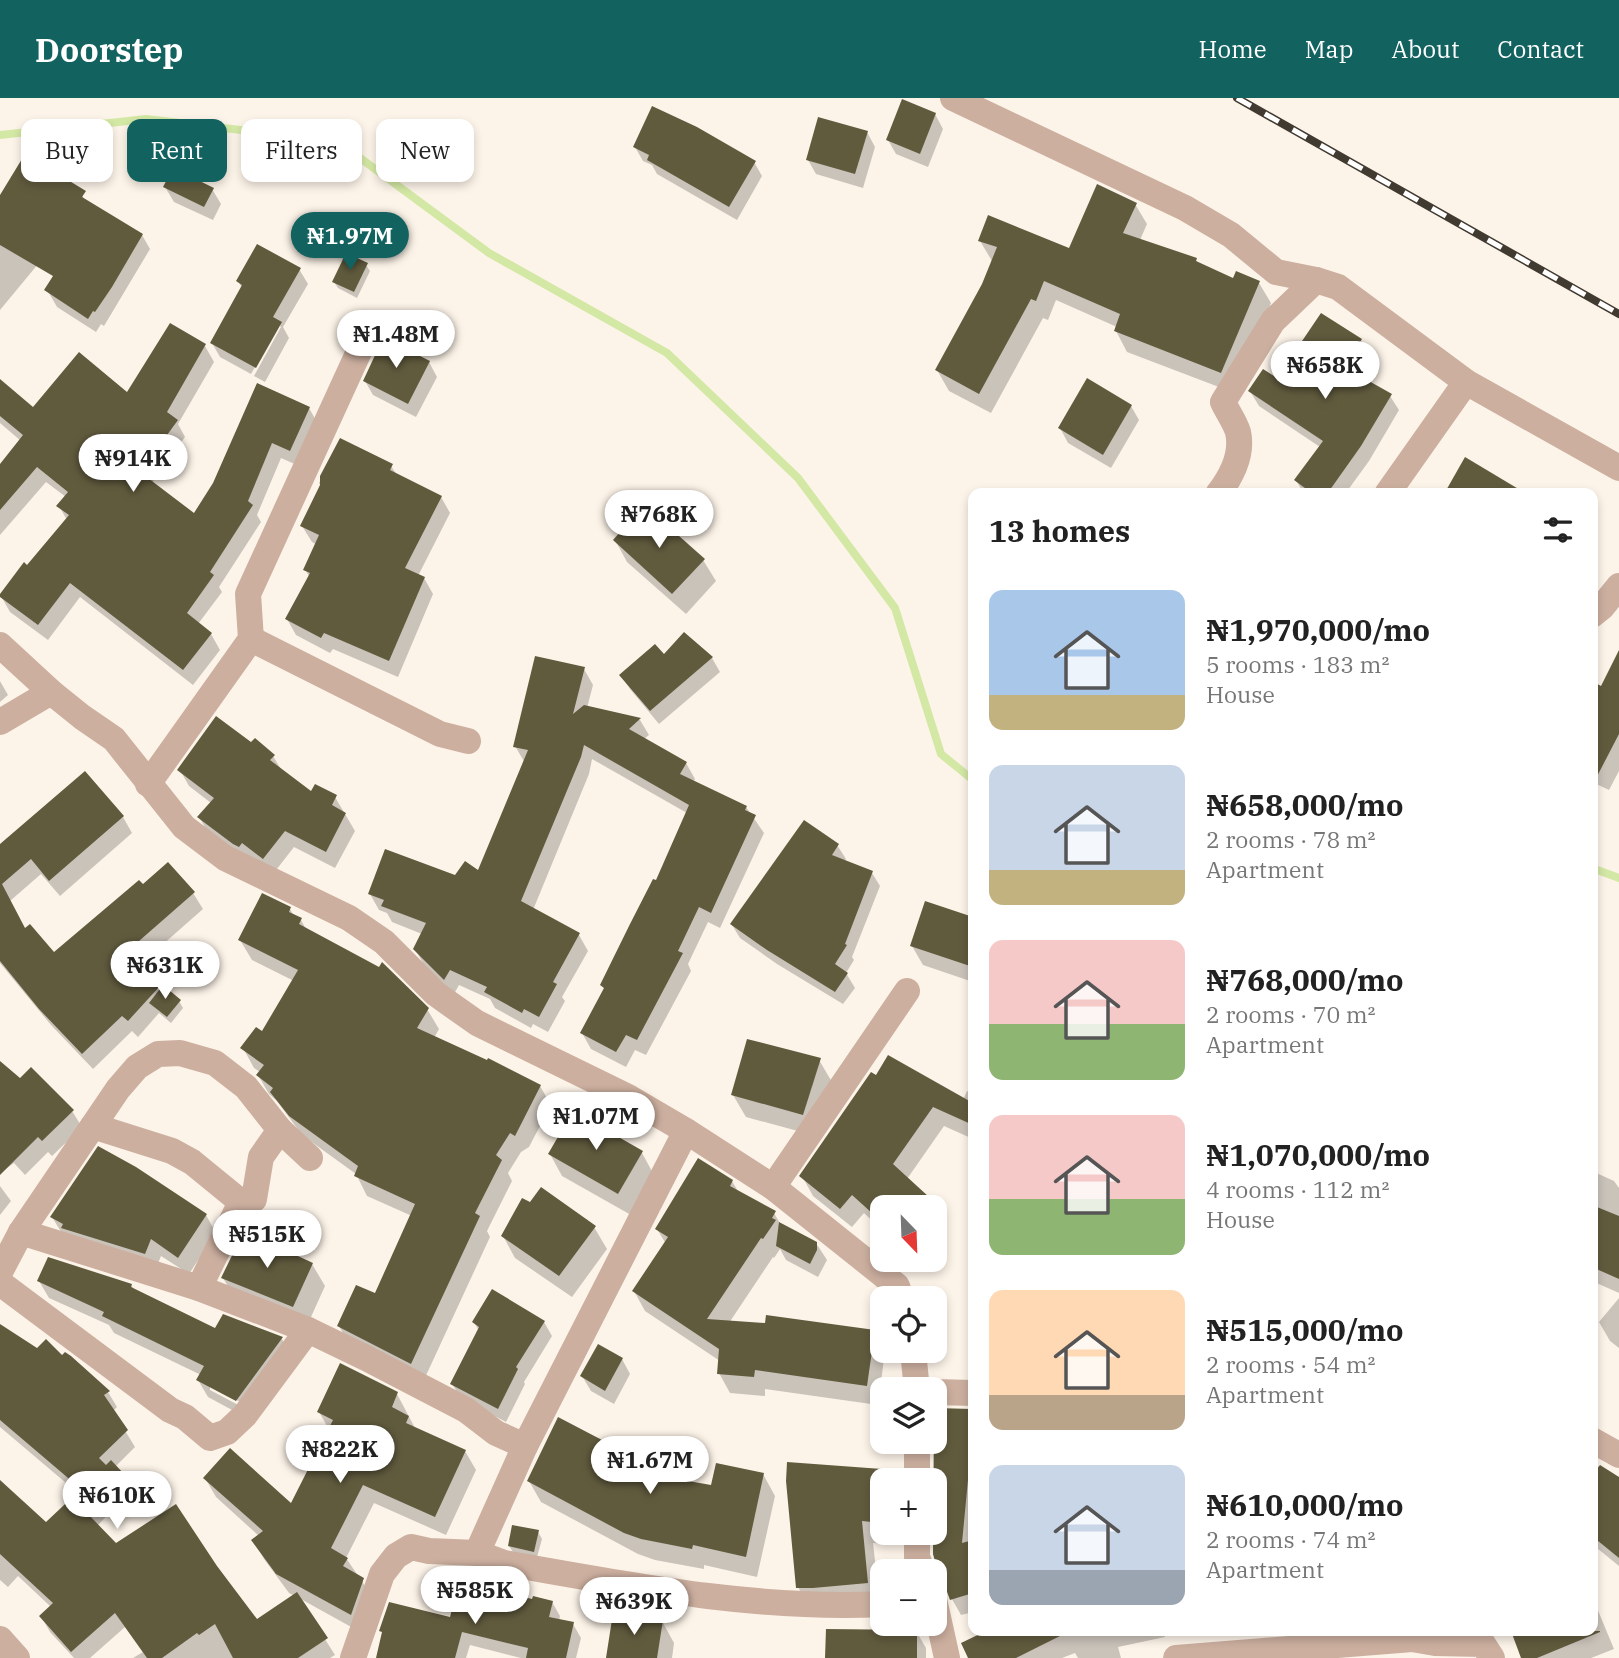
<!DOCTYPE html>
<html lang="en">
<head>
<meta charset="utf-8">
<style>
  body { margin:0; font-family:"IBM Plex Serif",serif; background:#f2f2f2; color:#222; height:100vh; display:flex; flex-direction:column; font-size:26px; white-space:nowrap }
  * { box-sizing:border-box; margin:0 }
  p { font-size:23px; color:#767676 }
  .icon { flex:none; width:38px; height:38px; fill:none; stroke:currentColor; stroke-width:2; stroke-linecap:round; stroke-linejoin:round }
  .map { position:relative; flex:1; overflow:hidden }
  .drawer { position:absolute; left:968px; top:390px; width:630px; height:1148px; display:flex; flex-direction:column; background:#fff; border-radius:14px; box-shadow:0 4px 10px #0003 }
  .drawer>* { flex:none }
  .hud { position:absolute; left:21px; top:21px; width:665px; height:63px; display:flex; gap:14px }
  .needle { width:46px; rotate:157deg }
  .tools { position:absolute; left:870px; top:1097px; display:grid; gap:14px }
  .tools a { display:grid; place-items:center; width:77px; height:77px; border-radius:14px; background:#fff; box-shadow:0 4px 10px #0003; font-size:35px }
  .price { position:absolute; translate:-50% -60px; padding:0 16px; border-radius:24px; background:#fff; color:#222; font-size:23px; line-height:46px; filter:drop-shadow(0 2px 4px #0008) }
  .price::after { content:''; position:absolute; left:50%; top:42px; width:21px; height:16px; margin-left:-10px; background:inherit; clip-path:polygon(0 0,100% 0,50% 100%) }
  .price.on { background:#126260; color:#fff }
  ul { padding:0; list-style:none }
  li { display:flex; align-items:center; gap:21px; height:175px; padding:0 21px }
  li span { display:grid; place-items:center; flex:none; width:196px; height:140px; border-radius:14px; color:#555 }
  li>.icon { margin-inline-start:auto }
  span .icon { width:84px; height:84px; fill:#fffc; stroke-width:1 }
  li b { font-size:30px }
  h2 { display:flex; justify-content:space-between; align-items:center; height:84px; padding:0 21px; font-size:30px }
  .pill { padding:0 24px; border-radius:14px; background:#fff; box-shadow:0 4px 10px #0003; font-size:24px; line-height:63px }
  .pill.on { background:#126260; color:#fff }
  header { display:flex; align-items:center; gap:42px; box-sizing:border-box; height:98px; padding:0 35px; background:#126260; color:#fff }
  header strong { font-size:33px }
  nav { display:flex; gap:38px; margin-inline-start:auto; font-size:24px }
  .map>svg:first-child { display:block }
</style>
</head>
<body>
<header>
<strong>Doorstep</strong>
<nav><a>Home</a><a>Map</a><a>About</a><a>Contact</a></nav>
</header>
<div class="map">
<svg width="1619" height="1560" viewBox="0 0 1619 1560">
  <rect width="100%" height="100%" fill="#fdf4e9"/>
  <!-- shadow -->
  <g fill="#0003" fill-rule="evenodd">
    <polygon points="935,16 943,31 928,69 896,56 888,42"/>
    <polygon points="867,34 875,49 863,90 816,76 808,62"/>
    <polygon points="635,49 754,64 762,78 737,122 657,76 652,67 643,63"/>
    <polygon points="78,89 87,107 0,212 0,100"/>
    <polygon points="165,89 212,91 221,106 213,122 174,104"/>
    <polygon points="1135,106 1147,126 1140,142 1196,162 1199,167 1234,182 1259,185 1271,205 1232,294 1127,254 1116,233 1117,229 1056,202 1048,222 1043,220 991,315 949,293 937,272 984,187 992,163 980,143 1070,152"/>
    <polygon points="142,137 150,151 104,228 101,226 96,234 57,209 49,195"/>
    <polygon points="366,167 370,173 357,200 338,190 334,184"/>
    <polygon points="299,171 308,186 283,229 289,240 265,284 254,278 281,229 279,227 251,276 220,259 212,245 242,190 238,183"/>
    <polygon points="1361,242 1369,257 1356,277 1390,298 1399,312 1369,363 1345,396 1304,396 1296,382 1320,349 1259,308 1250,293"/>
    <polygon points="205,248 214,264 178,326 185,339 152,385 194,418 309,310 318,326 299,368 281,360 257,417 261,424 219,489 222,494 198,526 211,536 220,552 193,587 80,499 48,542 10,514 1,498 67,422 59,408 66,399 46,384 0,437 0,368 21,343 0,325 0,283 33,311 128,296"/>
    <polygon points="429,264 437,279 416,319 373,297 365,283"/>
    <polygon points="1131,308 1139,322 1111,370 1068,345 1060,330"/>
    <polygon points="341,342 391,368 397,377 441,399 450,415 418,478 424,480 433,496 398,579 333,551 330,555 296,537 287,521 310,480 305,471 317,447 312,444 302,428 321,389 319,385"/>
    <polygon points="615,442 703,462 716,483 686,516 627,464"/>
    <polygon points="664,559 712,560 720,574 659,626 630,591 621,577"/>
    <polygon points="584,571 593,587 587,610 640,622 649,637 644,641 686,665 695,681 693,684 746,709 764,735 720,830 708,824 688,866 691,873 646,957 635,952 626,969 591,951 582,935 605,892 602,887 657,785 687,715 592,661 589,676 533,812 579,837 588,853 562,899 565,903 548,934 533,926 531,930 495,910 490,901 459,887 454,896 424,867 415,851 422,836 392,824 387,815 379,812 370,796 479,774 525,665 515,648"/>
    <polygon points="1619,581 1619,673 1609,692 1592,684 1602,591"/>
    <polygon points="0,583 8,597 0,604"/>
    <polygon points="252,646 273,658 282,673 312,696 335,699 355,733 335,770 294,749 273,776 209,736 199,719 211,705 189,688 180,672"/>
    <polygon points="123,719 132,735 60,798 41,776 10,803 25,832 54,857 143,788 193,795 203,811 136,870 160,894 179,903 183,910 171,925 159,915 138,939 132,933 93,971 51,927 0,865 0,748"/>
    <polygon points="837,747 846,761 844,764 872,775 880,788 852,859 854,862 846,875 855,890 843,906 777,866 740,840 732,827"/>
    <polygon points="290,811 294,818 301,822 307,833 427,911 439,931 434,940 540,988 551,1007 529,1049 521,1054 508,1075 512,1083 487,1133 490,1139 423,1284 350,1248 339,1228 375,1197 412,1118 367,1098 356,1076 302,1037 277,1003 269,996 258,977 260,974 254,970 243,950 263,936 294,883 252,862 240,842"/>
    <polygon points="973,821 973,884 923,867 912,848"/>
    <polygon points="819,962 832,984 816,1038 746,1019 733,997"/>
    <polygon points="0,966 20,983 72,1013 82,1029 52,1058 48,1054 25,1077 14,1065 0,1075"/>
    <polygon points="871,976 963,1002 967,993 973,996 973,1041 944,1028 907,1081 882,1110 882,1132 864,1115 852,1129 813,1098 802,1078"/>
    <polygon points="642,1055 654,1077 631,1117 562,1078 550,1056"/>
    <polygon points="135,1070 206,1117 216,1135 189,1176 161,1158 155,1173 63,1137 52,1119"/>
    <polygon points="1592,1073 1614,1083 1619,1090 1619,1195 1592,1183"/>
    <polygon points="732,1083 739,1095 774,1115 781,1127 818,1148 827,1162 818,1179 786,1162 780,1151 774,1160 773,1159 729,1225 874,1233 882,1248 882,1253 885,1253 878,1307 765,1291 765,1298 730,1295 719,1275 720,1263 645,1213 634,1193 666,1146 657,1131"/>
    <polygon points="0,1088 11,1103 0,1117"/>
    <polygon points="934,1111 940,1120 934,1126"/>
    <polygon points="594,1129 607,1151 572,1199 515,1160 503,1138"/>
    <polygon points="312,1166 325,1188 306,1230 236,1202 223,1180"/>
    <path d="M39,1183L131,1187L135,1193L216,1232L223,1218L282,1241L291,1257L245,1319L208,1299L198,1282L201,1277L114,1235L109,1227L49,1200ZM210,1288L244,1306L242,1309L210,1292Z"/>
    <polygon points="1619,1200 1619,1250 1610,1243 1599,1224"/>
    <polygon points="474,1224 544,1224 552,1238 524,1284 525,1286 506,1324 461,1300 452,1286 479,1233"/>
    <polygon points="0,1228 37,1253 63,1259 108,1294 117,1309 113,1313 135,1349 115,1369 132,1392 97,1428 116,1448 216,1469 257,1523 295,1498 289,1495 264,1461 253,1442 259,1438 216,1399 205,1380 292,1408 330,1333 319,1314 397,1296 415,1330 465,1353 476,1372 446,1437 374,1405 346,1460 374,1501 362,1535 299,1500 335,1557 330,1560 133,1560 143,1554 125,1529 90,1560 74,1560 50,1534 41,1518 51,1509 18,1478 8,1489 0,1482 0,1384 46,1426 79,1396 0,1329"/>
    <polygon points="622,1261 630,1276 614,1306 591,1293 582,1278"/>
    <polygon points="973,1313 972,1444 973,1523 969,1515 961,1517 944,1487"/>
    <polygon points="601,1343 613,1364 610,1370 653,1387 713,1389 763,1376 775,1398 757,1479 704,1467 704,1471 655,1462 638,1456 541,1404 529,1383"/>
    <polygon points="1592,1364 1619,1381 1619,1468 1592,1446"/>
    <polygon points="789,1366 891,1374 896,1382 882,1382 882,1435 900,1435 899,1447 873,1445 880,1506 810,1511 798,1489"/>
    <polygon points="538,1434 542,1441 537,1459 513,1454 509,1448"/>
    <polygon points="1592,1498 1614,1551 1591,1560 1523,1560 1512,1533 1592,1533"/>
    <polygon points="533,1503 552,1504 560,1518 559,1523 573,1526 581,1540 576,1560 521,1560 470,1547 466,1560 378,1560 384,1537 381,1532 452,1521"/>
    <polygon points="662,1523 674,1545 672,1560 608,1560"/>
    <polygon points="916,1533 926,1550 926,1560 827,1560"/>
    <polygon points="978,1533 1163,1533 1165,1539 1118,1549 1121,1560 1078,1560 1075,1555 1062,1560 970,1560 980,1537"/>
  </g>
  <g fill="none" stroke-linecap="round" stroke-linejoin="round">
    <!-- stream -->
    <g stroke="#d4e8a5" stroke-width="8">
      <polyline points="0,37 146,21 337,43 489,155 667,255 798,380 895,510 941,656 973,682"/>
      <polyline points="1592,770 1619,780"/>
    </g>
  </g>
  <!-- building -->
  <g fill="#615b3e">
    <polygon points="902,1 936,15 920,56 886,42"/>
    <polygon points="652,8 697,29 756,63 729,109 647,62 649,57 633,49"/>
    <polygon points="818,19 868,33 855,76 806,62"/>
    <polygon points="25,56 86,93 82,99 143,136 112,189 95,214 93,213 88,221 44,192 53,178 0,147 0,97"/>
    <polygon points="173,70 214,90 204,109 163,89"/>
    <polygon points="1097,86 1137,105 1123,135 1197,160 1196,163 1233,180 1236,173 1260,183 1221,275 1114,233 1120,216 1044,183 1036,203 1031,201 979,296 935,272 982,186 997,149 978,143 988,117 1069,150"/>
    <polygon points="257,146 301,170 273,219 282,224 256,270 210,245 242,187 236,183"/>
    <polygon points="346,155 368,165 354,194 332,184"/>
    <polygon points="1321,215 1362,241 1344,269 1392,296 1361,348 1327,396 1313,396 1294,382 1323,343 1248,293 1263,271 1277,280"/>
    <polygon points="170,225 206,246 167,314 178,322 140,374 194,415 213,385 257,285 310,309 290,353 272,345 248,403 253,407 210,474 214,477 187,515 212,535 183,572 70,485 38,527 0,499 0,496 24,464 27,467 69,417 56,408 68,394 37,369 0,412 0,366 23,337 0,318 0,281 33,309 79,254 127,294"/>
    <polygon points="376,236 430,263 408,306 363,283 377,253"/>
    <polygon points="1087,280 1132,307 1103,357 1058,330"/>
    <polygon points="340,340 393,366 390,372 442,398 405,470 425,479 389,563 324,535 321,540 285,521 310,475 303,472 319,437 300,428 320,387 320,378"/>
    <polygon points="1465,359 1527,396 1444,396"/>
    <polygon points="644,407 705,461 672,496 613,442"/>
    <polygon points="684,534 713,559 650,613 619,577 655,546 664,556"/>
    <polygon points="1619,552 1619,636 1592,688 1592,583 1601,588"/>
    <polygon points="535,558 585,569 573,616 584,607 641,620 629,631 687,664 680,676 747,708 745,712 756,717 711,815 699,809 678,853 683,855 637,942 626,937 616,954 580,935 604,890 600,887 630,826 653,781 656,782 689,707 584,647 581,659 521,803 580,835 553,884 557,886 539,919 524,911 522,915 484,894 487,889 450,872 444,882 413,851 426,825 381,808 384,802 368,796 385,751 455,777 465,763 478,772 528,652 513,649"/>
    <polygon points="216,618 251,644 255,640 275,657 270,662 311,693 315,686 337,697 332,707 346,715 326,754 285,733 263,761 242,745 239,749 233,746 197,719 214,700 177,672"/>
    <polygon points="85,673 124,718 49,783 31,761 2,786 25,830 30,826 54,854 139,782 143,786 168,764 195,794 123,857 159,889 128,923 122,918 82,956 39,911 0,863 0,746"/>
    <polygon points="804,722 839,746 832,757 873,773 845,846 847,847 835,866 848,875 835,894 767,852 730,826"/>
    <polygon points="262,795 291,809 289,814 302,820 299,826 379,869 382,864 429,910 417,930 487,962 488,960 541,987 515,1038 510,1035 496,1057 502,1062 475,1115 480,1118 411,1266 337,1228 356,1187 375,1195 415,1106 354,1078 358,1068 289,1018 270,994 273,990 256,977 264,967 240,950 256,929 262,933 298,872 238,842"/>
    <polygon points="925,803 973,819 973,869 910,848"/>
    <polygon points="163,887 181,902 167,919 149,905"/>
    <polygon points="747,941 821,960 803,1017 731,997"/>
    <polygon points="888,957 973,1005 973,1027 933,1009 893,1066 941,1110 882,1110 882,1124 852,1097 840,1111 799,1078 871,974 876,977"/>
    <polygon points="0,963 20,980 31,969 74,1012 42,1043 38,1039 0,1077"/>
    <polygon points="573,1013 643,1053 618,1096 548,1056"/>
    <polygon points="98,1048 136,1069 207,1116 178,1160 151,1141 145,1156 61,1130 63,1126 50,1119"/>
    <polygon points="698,1060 733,1082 730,1088 776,1113 772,1120 776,1122 763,1141 761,1140 707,1221 765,1225 766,1217 875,1232 867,1288 755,1272 754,1279 717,1276 719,1251 632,1193 668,1139 655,1131"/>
    <polygon points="541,1089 596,1128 559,1178 501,1138 522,1100 530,1104"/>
    <polygon points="1592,1107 1619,1118 1619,1181 1592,1169"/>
    <polygon points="779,1124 817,1144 817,1152 810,1166 776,1148"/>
    <polygon points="244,1133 313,1165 293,1209 221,1180"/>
    <polygon points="48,1159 132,1186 131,1189 215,1230 223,1216 283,1239 236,1303 196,1282 204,1268 102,1218 104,1214 37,1183"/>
    <polygon points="492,1191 545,1223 516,1269 518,1271 498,1311 450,1286 479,1229 472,1224"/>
    <polygon points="0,1226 37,1250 46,1241 62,1257 65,1254 71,1258 110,1293 104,1297 128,1332 99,1360 106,1367 111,1362 124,1376 86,1414 116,1445 176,1406 217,1468 257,1521 297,1494 328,1540 298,1560 233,1560 215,1526 199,1537 197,1535 162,1560 147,1560 115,1515 71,1554 39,1518 53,1505 0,1456 0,1382 46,1424 81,1391 0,1322"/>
    <polygon points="598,1246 623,1260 605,1293 580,1278"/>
    <polygon points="340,1265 398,1294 392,1309 409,1318 406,1325 466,1352 435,1419 363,1387 331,1450 348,1460 343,1468 364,1480 351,1517 276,1476 251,1442 263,1433 203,1380 230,1350 291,1405 333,1322 317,1314"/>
    <polygon points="934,1310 973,1311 973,1350 971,1350 962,1445 973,1442 973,1495 950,1502 946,1491 942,1488 933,1456"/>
    <polygon points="558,1319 602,1342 591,1361 652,1384 654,1377 711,1387 716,1365 764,1375 746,1459 693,1447 692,1451 641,1441 624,1435 527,1383"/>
    <polygon points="787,1364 882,1371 882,1425 862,1423 868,1485 813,1490 796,1490 786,1383"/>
    <polygon points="1600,1367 1619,1379 1619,1460 1592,1438 1592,1378"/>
    <polygon points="512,1427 539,1432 534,1454 508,1448"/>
    <polygon points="460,1482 532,1501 533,1498 553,1503 549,1519 574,1524 566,1560 526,1560 528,1550 462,1534 455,1560 376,1560 382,1534 379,1533 389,1504 450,1519"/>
    <polygon points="613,1515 663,1522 657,1560 606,1560"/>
    <polygon points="826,1531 917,1532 917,1560 825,1560"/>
    <polygon points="986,1533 1070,1533 1016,1560 968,1560 961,1545"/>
    <polygon points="1511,1533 1600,1533 1600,1534 1537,1560 1521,1560"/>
  </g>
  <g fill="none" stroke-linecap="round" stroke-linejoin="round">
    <!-- street -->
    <g stroke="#ccaf9f" stroke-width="26">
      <polyline points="953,0 1185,110 1231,137 1276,174 1316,182"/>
      <path d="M1218,396C1231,379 1243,356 1238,334C1235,324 1227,313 1223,304L1273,223L1316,182L1338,189L1466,284L1619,370"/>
      <polyline points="1387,396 1466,284"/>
      <polyline points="1592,517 1602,509 1619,488"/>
      <polyline points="251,541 440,636 468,643"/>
      <polyline points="0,547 51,594 82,619 114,641 184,729 225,760 349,820 384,844 436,896 477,925 628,999 686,1033 773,1089 897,1188 901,1200"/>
      <polyline points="0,624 51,594"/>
      <polyline points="148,686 251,541 248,496 362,247"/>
      <polyline points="93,1028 172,1053 192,1064 241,1104"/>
      <polyline points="773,1089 907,893"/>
      <path d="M21,1134L199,1190L308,1232L366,1260L466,1312L496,1335L525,1348L477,1455L504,1465C629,1487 755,1512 882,1506"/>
      <polyline points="0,1174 21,1134 118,991 137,969 158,956 180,955 215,965 246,989 280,1032 310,1060"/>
      <polyline points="0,1185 170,1312 185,1319 210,1340 227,1334 245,1317 308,1232"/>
      <polyline points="199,1190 241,1104 254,1101 261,1059 280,1032"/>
      <polyline points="913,1253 917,1292"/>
      <polyline points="934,1294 973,1295"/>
      <polyline points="1592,1342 1619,1357"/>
      <polyline points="917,1344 917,1382"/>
      <polyline points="525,1348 686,1033"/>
      <polyline points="917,1435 917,1459 923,1474"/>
      <polyline points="934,1501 947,1560"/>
      <polyline points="0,1541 17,1560"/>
      <polyline points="353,1560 382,1476 396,1458 411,1449 429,1453 477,1455"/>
      <polyline points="1176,1560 1412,1541 1435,1545 1483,1546 1492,1560"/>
    </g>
    <defs>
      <polyline id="rail" points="1237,0 1619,216"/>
    </defs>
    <!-- rail casing -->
    <use href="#rail" stroke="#413a31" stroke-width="8"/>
    <!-- rail -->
    <use href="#rail" stroke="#fff" stroke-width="5" stroke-dasharray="16" stroke-linecap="butt"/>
  </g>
</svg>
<div class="tools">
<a><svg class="needle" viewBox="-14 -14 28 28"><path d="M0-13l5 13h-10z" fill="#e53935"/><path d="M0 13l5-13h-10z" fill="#767676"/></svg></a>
<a><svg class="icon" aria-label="locate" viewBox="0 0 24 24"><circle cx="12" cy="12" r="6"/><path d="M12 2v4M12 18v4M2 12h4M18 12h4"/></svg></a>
<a><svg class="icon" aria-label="layers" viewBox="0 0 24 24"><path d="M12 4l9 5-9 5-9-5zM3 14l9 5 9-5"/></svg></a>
<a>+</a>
<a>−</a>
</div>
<b class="price on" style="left:350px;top:174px">₦1.97M</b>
<b class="price" style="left:396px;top:272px">₦1.48M</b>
<b class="price" style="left:1325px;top:303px">₦658K</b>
<b class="price" style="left:133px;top:396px">₦914K</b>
<b class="price" style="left:659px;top:452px">₦768K</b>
<b class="price" style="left:165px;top:903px">₦631K</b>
<b class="price" style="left:596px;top:1054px">₦1.07M</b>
<b class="price" style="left:267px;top:1172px">₦515K</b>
<b class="price" style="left:340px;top:1387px">₦822K</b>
<b class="price" style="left:650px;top:1398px">₦1.67M</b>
<b class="price" style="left:117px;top:1433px">₦610K</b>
<b class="price" style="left:475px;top:1528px">₦585K</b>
<b class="price" style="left:634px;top:1539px">₦639K</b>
<div class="hud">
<a class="pill">Buy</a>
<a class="pill on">Rent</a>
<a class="pill">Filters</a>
<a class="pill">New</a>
</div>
<section class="drawer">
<h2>13 homes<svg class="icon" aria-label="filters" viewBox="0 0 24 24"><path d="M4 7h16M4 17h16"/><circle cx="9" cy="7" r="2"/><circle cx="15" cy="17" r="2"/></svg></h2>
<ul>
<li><span style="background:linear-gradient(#a9c7e8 75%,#c2b280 0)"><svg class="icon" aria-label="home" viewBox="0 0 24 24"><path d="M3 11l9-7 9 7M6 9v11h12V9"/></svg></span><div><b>₦1,970,000/mo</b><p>5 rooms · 183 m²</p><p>House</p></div></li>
<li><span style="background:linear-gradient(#c9d6e8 75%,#c2b280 0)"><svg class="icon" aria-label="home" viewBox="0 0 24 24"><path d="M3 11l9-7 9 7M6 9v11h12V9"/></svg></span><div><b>₦658,000/mo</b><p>2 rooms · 78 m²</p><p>Apartment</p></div></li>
<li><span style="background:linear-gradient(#f6c9c9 60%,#8fb573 0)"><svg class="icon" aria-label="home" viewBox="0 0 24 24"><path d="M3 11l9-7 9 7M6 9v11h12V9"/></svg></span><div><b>₦768,000/mo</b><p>2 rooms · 70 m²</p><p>Apartment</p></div></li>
<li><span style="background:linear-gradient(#f6c9c9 60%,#8fb573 0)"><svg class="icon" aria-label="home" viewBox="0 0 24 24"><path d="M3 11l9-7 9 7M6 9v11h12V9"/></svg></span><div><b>₦1,070,000/mo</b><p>4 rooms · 112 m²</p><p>House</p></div></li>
<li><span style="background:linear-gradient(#ffd9b3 75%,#b9a48a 0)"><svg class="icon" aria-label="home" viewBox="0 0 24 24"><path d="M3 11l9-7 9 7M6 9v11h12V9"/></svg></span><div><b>₦515,000/mo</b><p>2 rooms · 54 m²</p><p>Apartment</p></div></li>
<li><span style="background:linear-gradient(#c9d6e8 75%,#9aa5b1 0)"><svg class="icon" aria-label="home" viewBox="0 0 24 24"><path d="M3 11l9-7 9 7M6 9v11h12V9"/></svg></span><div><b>₦610,000/mo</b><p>2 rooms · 74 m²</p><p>Apartment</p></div></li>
</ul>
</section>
</div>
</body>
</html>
